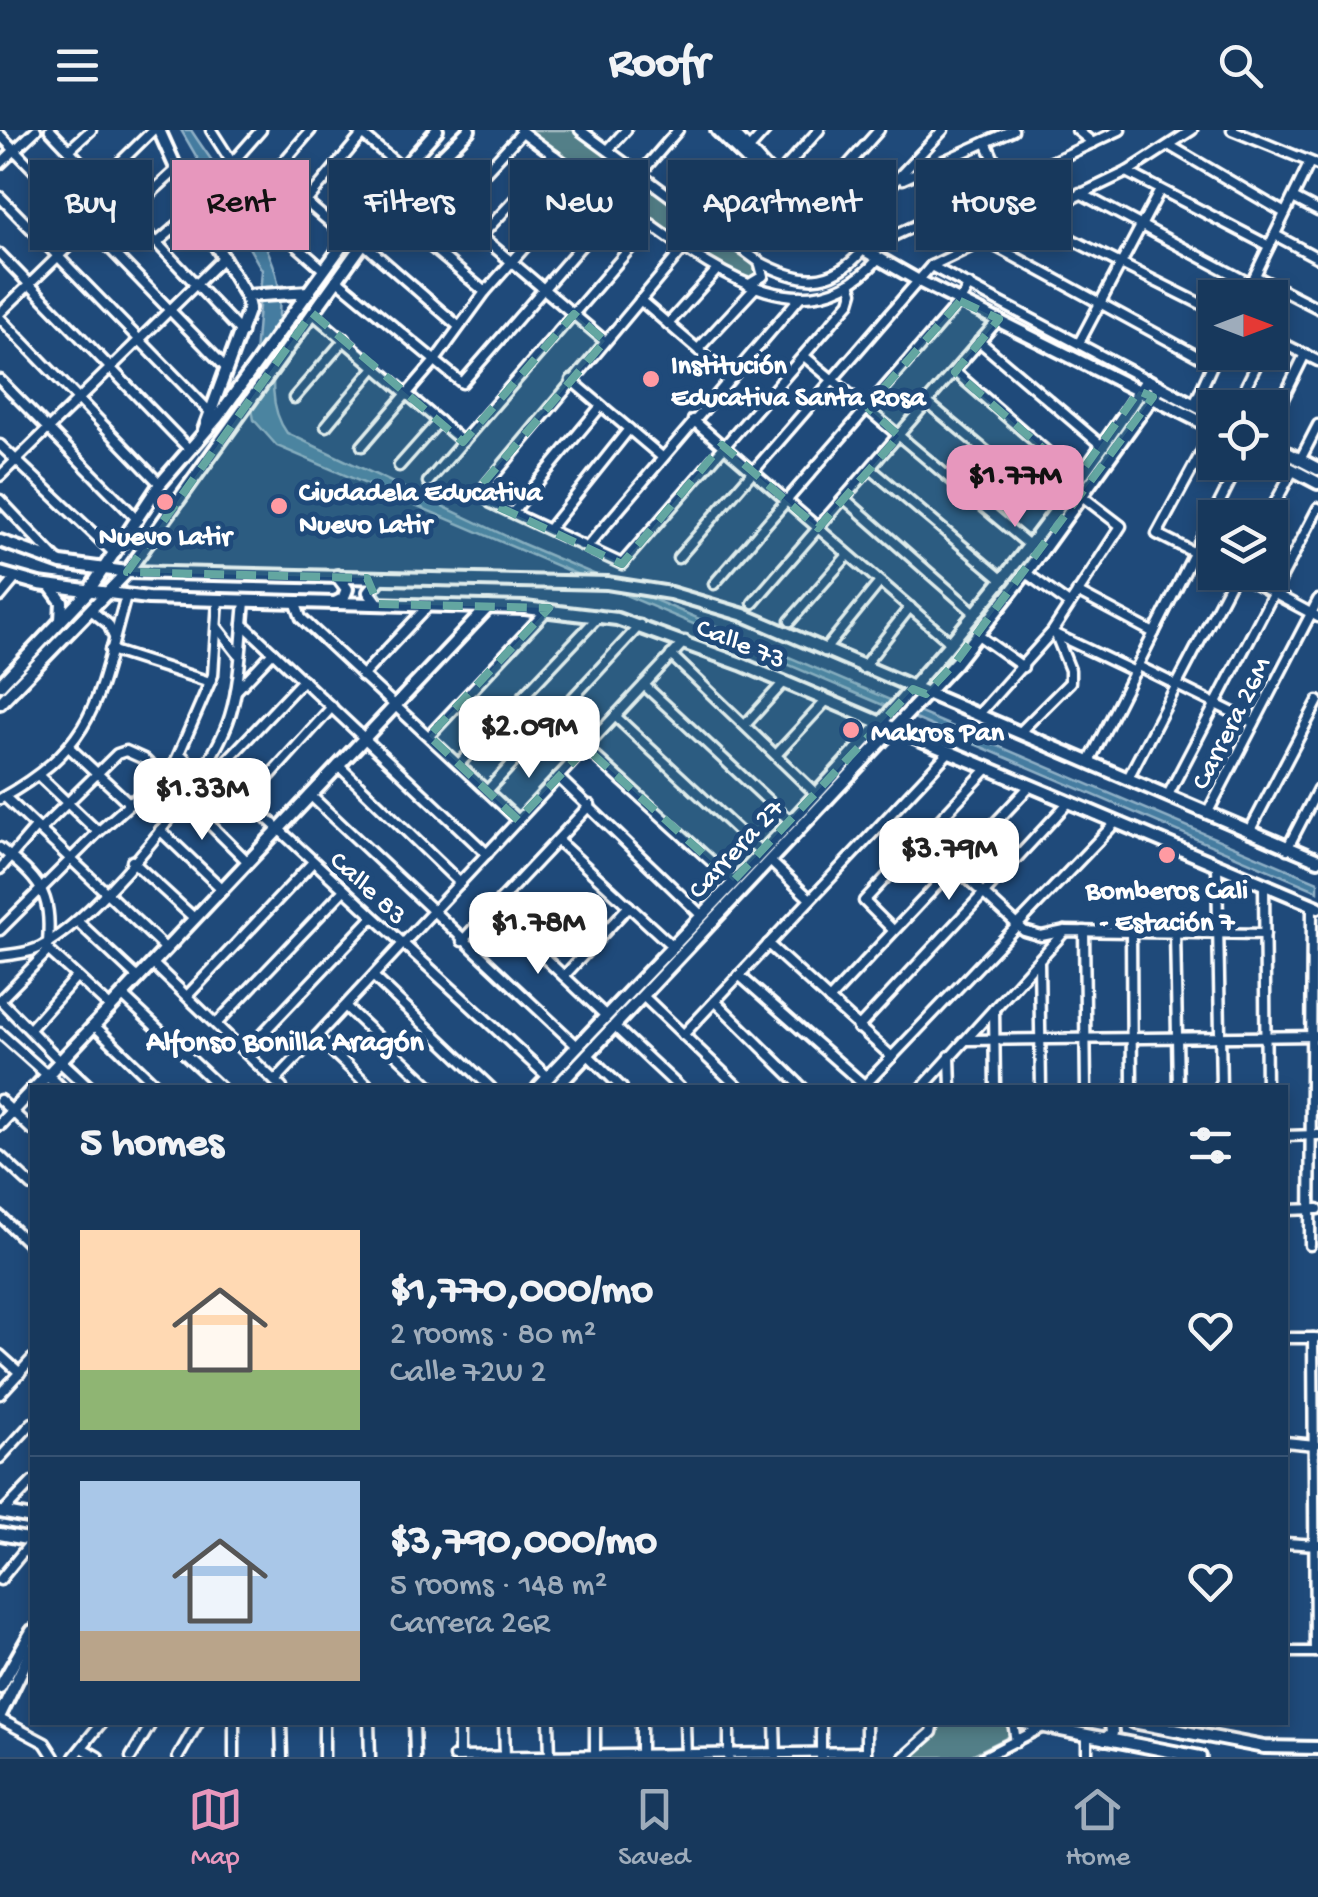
<!DOCTYPE html>
<html lang="en">
<head>
<meta charset="utf-8">
<style>
  body { margin:0; font-family:"Gochi Hand",sans-serif; background:#244365; color:#f1f3f6; height:100vh; display:flex; flex-direction:column; font-size:38px; white-space:nowrap }
  * { box-sizing:border-box; margin:0 }
  p { font-size:32px; color:#9eacbb }
  .icon { flex:none; width:55px; height:55px; fill:none; stroke:currentColor; stroke-width:2; stroke-linecap:round; stroke-linejoin:round }
  .map { position:relative; flex:1; overflow:hidden }
  .side { position:absolute; left:30px; top:955px; width:1258px; height:640px; display:flex; flex-direction:column; background:#17385c; border-radius:0px; box-shadow:0 5px 15px #0003,0 0 0 2px #365272 }
  .side>* { flex:none }
  .guide { position:absolute; left:30px; top:30px; width:1260px; height:90px; display:flex; gap:20px }
  .needle { width:65px; rotate:90deg }
  .controls { position:absolute; left:1198px; top:150px; display:grid; gap:20px }
  .controls a { display:grid; place-items:center; width:90px; height:90px; border-radius:0px; background:#17385c; box-shadow:0 5px 15px #0003,0 0 0 2px #365272; font-size:50px }
  .price { position:absolute; translate:-50% -85px; padding:0 22px; border-radius:20px; background:#fff; color:#222; font-size:32px; line-height:65px; filter:drop-shadow(0 2px 5px #0008) }
  .price::after { content:''; position:absolute; left:50%; top:60px; width:30px; height:22px; margin-left:-15px; background:inherit; clip-path:polygon(0 0,100% 0,50% 100%) }
  .price.selected { background:#e797bd; color:#111 }
  ul { padding:0; list-style:none }
  li { display:flex; align-items:center; gap:30px; height:250px; padding:0 50px }
  li+li { border-top:2px solid #365272 }
  li span { display:grid; place-items:center; flex:none; width:280px; height:200px; border-radius:0px; color:#555 }
  li>.icon { margin-inline-start:auto }
  span .icon { width:120px; height:120px; fill:#fffc; stroke-width:1 }
  li b { font-size:42px }
  h2 { display:flex; justify-content:space-between; align-items:center; height:120px; padding:0 50px; font-size:42px }
  .tag { padding:0 35px; border-radius:0px; background:#17385c; box-shadow:0 5px 15px #0003,0 0 0 2px #365272; font-size:35px; line-height:90px }
  .tag.selected { background:#e797bd; color:#111 }
  header { display:flex; justify-content:space-between; align-items:center; height:130px; padding:0 50px; background:#17385c; font-size:45px; font-weight:700 }
  .dock { display:flex; justify-content:space-around; align-items:center; height:140px; border-top:2px solid #365272; background:#17385c; font-size:28px; color:#9eacbb }
  .dock a { display:grid; justify-items:center; gap:5px }
  .dock .selected { color:#e797bd }
  .map>svg:first-child { display:block }
</style>
</head>
<body>
<header><svg class="icon" aria-label="menu" viewBox="0 0 24 24"><path d="M4 6h16M4 12h16M4 18h16"/></svg>Roofr<svg class="icon" aria-label="search" viewBox="0 0 24 24"><circle cx="10" cy="10" r="6"/><path d="M15 15l6 6"/></svg></header>
<div class="map">
<svg width="1318" height="1627" viewBox="0 0 1318 1627">
  <rect width="100%" height="100%" fill="#1f4a7a"/>
  <filter id="ink" filterUnits="userSpaceOnUse"><feTurbulence type="fractalNoise" baseFrequency=".01" numOctaves="2"/><feDisplacementMap in="SourceGraphic" scale="20" xChannelSelector="R" yChannelSelector="G"/><feConvolveMatrix kernelMatrix="1 2 1 2 8 2 1 2 1" color-interpolation-filters="sRGB"/></filter>
  <g filter="url(#ink)">
    <!-- green -->
    <g fill="#527f88" stroke="#a8bfc4" stroke-width="2.5">
      <polygon points="520,0 580,0 762,135 755,155 716,141"/>
      <polygon points="935,1593 1009,1593 1014,1604 967,1627 908,1627"/>
    </g>
    <!-- water -->
    <path fill="#457ca0" stroke="#8fb0c6" stroke-width="2.5" d="M181,0H191C218,42 270,104 278,153C286,201 257,262 287,303L523,414L1318,752V761L277,316L254,290L251,273L262,140Z"/>
    <g fill="none" stroke-linecap="round" stroke-linejoin="round">
      <defs>
        <g id="street">
          <polyline points="50,0 242,203"/>
          <polyline points="211,0 270,92 324,140"/>
          <polyline points="357,0 402,38"/>
          <path d="M520,0C558,29 598,57 637,85C706,133 804,215 879,128"/>
          <path d="M580,0L758,131C799,153 830,159 863,120"/>
          <polyline points="943,0 847,102 874,115 1120,0"/>
          <polyline points="1077,0 1093,13"/>
          <polyline points="1232,0 1318,35"/>
          <polyline points="0,5 227,239"/>
          <polyline points="986,12 1004,52"/>
          <polyline points="1172,17 1285,83"/>
          <polyline points="69,20 91,0"/>
          <polyline points="608,20 626,0"/>
          <polyline points="748,20 766,0"/>
          <polyline points="0,34 36,0"/>
          <polyline points="231,34 261,0"/>
          <polyline points="1127,42 1269,116"/>
          <polyline points="641,43 678,0"/>
          <polyline points="775,49 819,0"/>
          <polyline points="903,49 1013,0"/>
          <polyline points="416,51 605,211"/>
          <polyline points="100,52 153,0"/>
          <polyline points="1080,63 1251,154"/>
          <polyline points="255,65 311,0"/>
          <polyline points="0,67 210,282"/>
          <polyline points="1293,68 1318,81"/>
          <polyline points="810,78 879,0"/>
          <polyline points="451,79 522,2"/>
          <polyline points="387,80 485,162"/>
          <polyline points="129,83 175,41"/>
          <polyline points="1027,87 1215,181"/>
          <polyline points="707,91 752,37"/>
          <polyline points="482,105 555,26"/>
          <polyline points="1275,105 1318,128"/>
          <polyline points="348,108 306,72 366,0"/>
          <polyline points="982,109 1212,234"/>
          <polyline points="157,113 195,80"/>
          <polyline points="363,113 457,195"/>
          <polyline points="684,118 481,361 491,373 622,434 850,172 853,162 850,153"/>
          <polyline points="0,124 189,319"/>
          <polyline points="931,136 1147,250"/>
          <polyline points="1255,146 1318,178"/>
          <polyline points="336,149 462,253 619,72"/>
          <polyline points="748,155 763,146 759,131"/>
          <polyline points="1244,168 1309,34"/>
          <polyline points="640,170 730,247"/>
          <polyline points="0,183 116,70"/>
          <polyline points="312,183 463,312"/>
          <polyline points="0,188 160,354"/>
          <polyline points="668,194 716,141"/>
          <polyline points="1270,207 1318,231"/>
          <polyline points="979,211 1101,315"/>
          <polyline points="1079,213 1160,60"/>
          <polyline points="698,219 754,159"/>
          <polyline points="804,226 1029,415"/>
          <polyline points="955,242 1077,348"/>
          <polyline points="0,250 138,390"/>
          <polyline points="571,250 662,327"/>
          <polyline points="294,268 345,209"/>
          <polyline points="928,273 1055,379"/>
          <polyline points="1194,275 1218,222"/>
          <polyline points="1235,278 1263,222"/>
          <polyline points="693,290 951,513"/>
          <polyline points="1270,295 1305,224"/>
          <polyline points="326,296 376,236"/>
          <polyline points="1214,299 1157,404 1215,433"/>
          <polyline points="0,315 115,424"/>
          <polyline points="362,316 434,232 485,162 586,48"/>
          <polyline points="1300,330 1318,295"/>
          <polyline points="399,336 439,291"/>
          <polyline points="871,339 1003,450"/>
          <polyline points="0,346 223,128"/>
          <polyline points="428,352 651,94"/>
          <polyline points="845,369 976,484"/>
          <polyline points="0,370 59,432"/>
          <polyline points="513,382 601,276"/>
          <polyline points="1267,388 1293,340"/>
          <polyline points="550,398 629,299"/>
          <polyline points="588,416 801,166"/>
          <polyline points="678,428 931,136 1127,42 1192,0"/>
          <polyline points="1234,442 1318,487"/>
          <polyline points="1026,443 1069,474"/>
          <polyline points="714,454 960,171 969,155"/>
          <polyline points="1077,462 1154,503"/>
          <polyline points="0,467 15,449"/>
          <polyline points="753,473 999,189"/>
          <polyline points="296,474 301,488 518,690"/>
          <polyline points="92,481 108,494 114,507"/>
          <polyline points="790,491 848,425"/>
          <polyline points="243,494 487,724"/>
          <polyline points="217,497 238,524"/>
          <polyline points="978,505 1023,537"/>
          <polyline points="1057,505 1135,542"/>
          <polyline points="110,520 210,552"/>
          <polyline points="824,521 880,452"/>
          <polyline points="671,525 816,664"/>
          <polyline points="1138,536 1254,593"/>
          <polyline points="862,538 910,477"/>
          <polyline points="362,546 429,475"/>
          <polyline points="644,555 790,691"/>
          <polyline points="236,561 273,522"/>
          <polyline points="978,585 1052,502 1121,396 1082,366"/>
          <polyline points="615,586 761,722"/>
          <polyline points="745,595 784,552"/>
          <polyline points="1020,602 1070,552 1070,540 1056,505"/>
          <polyline points="429,606 548,479"/>
          <polyline points="586,618 733,751"/>
          <polyline points="71,619 130,674"/>
          <polyline points="180,624 201,644"/>
          <polyline points="776,625 826,571"/>
          <polyline points="1089,632 1240,332"/>
          <polyline points="208,634 548,947"/>
          <polyline points="459,634 599,486"/>
          <polyline points="338,635 460,753"/>
          <polyline points="216,642 303,550"/>
          <polyline points="39,646 98,702"/>
          <polyline points="558,647 701,785"/>
          <polyline points="1128,648 1236,442"/>
          <polyline points="487,661 640,495"/>
          <polyline points="310,665 577,916"/>
          <polyline points="1168,665 1318,378"/>
          <polyline points="5,667 166,819"/>
          <path d="M0,669C99,613 97,568 126,466"/>
          <polyline points="248,670 332,577"/>
          <polyline points="1208,682 1318,470"/>
          <polyline points="40,700 117,624 126,621 144,629 248,732"/>
          <polyline points="160,700 222,759"/>
          <polyline points="1249,702 1318,571"/>
          <polyline points="558,711 672,816"/>
          <path d="M0,718C39,750 52,761 48,813"/>
          <polyline points="1287,719 1318,659"/>
          <polyline points="132,731 194,788"/>
          <polyline points="770,731 810,769"/>
          <polyline points="954,736 1024,801 1041,806 1065,801 1265,804"/>
          <polyline points="1217,736 1221,958"/>
          <polyline points="0,739 36,697"/>
          <polyline points="1264,756 1266,958"/>
          <polyline points="495,781 606,886"/>
          <polyline points="77,791 139,849"/>
          <polyline points="0,800 98,702 174,635 213,545 218,471"/>
          <polyline points="893,800 864,771 987,639"/>
          <polyline points="1084,801 1086,958"/>
          <polyline points="1131,801 1132,958"/>
          <polyline points="1175,801 1178,958"/>
          <polyline points="462,811 590,675"/>
          <polyline points="768,814 892,927"/>
          <polyline points="47,819 111,878"/>
          <polyline points="49,820 0,870 60,931"/>
          <path d="M0,826C15,824 31,823 44,815C102,782 210,650 230,586C241,550 241,510 245,472"/>
          <polyline points="1039,832 1041,958"/>
          <polyline points="153,834 282,958"/>
          <polyline points="739,845 864,955"/>
          <polyline points="564,846 629,776"/>
          <polyline points="374,847 491,958"/>
          <polyline points="188,865 312,733"/>
          <polyline points="123,866 221,958"/>
          <polyline points="643,866 739,958"/>
          <polyline points="829,870 1029,657"/>
          <polyline points="715,871 803,958"/>
          <polyline points="346,877 432,958"/>
          <polyline points="994,879 995,958"/>
          <polyline points="217,893 342,762"/>
          <polyline points="95,896 159,958"/>
          <polyline points="614,896 680,958"/>
          <polyline points="858,898 1068,673"/>
          <polyline points="30,899 76,847"/>
          <polyline points="0,903 47,945"/>
          <polyline points="683,905 948,623"/>
          <polyline points="318,908 371,958"/>
          <polyline points="967,910 1318,906"/>
          <polyline points="246,921 371,789"/>
          <polyline points="587,924 622,958"/>
          <polyline points="950,926 951,958"/>
          <polyline points="275,951 685,511"/>
          <polyline points="862,958 1116,692"/>
          <polyline points="922,958 1065,801"/>
          <polyline points="0,970 32,1000"/>
          <polyline points="1285,1006 1318,1005"/>
          <polyline points="0,1026 32,1056"/>
          <polyline points="1285,1080 1318,1079"/>
          <polyline points="0,1086 32,1117"/>
          <polyline points="1310,1115 1312,775"/>
          <polyline points="1285,1208 1315,1208"/>
          <polyline points="1313,1208 1315,1522"/>
          <polyline points="0,1225 20,1243"/>
          <polyline points="0,1264 32,1229"/>
          <polyline points="1285,1312 1315,1315"/>
          <polyline points="0,1328 32,1293"/>
          <polyline points="3,1382 32,1352"/>
          <polyline points="1285,1413 1318,1415"/>
          <polyline points="0,1450 32,1411"/>
          <polyline points="1285,1522 1318,1522"/>
          <polyline points="0,1589 45,1613 54,1627"/>
          <polyline points="234,1592 234,1627"/>
          <polyline points="281,1592 282,1627"/>
          <polyline points="324,1592 324,1627"/>
          <polyline points="369,1592 370,1627"/>
          <polyline points="414,1592 415,1627"/>
          <polyline points="459,1592 459,1627"/>
          <polyline points="504,1592 505,1627"/>
          <polyline points="549,1592 550,1627"/>
          <polyline points="595,1592 595,1627"/>
          <polyline points="685,1592 686,1627"/>
          <polyline points="775,1592 776,1627"/>
          <polyline points="866,1592 866,1623"/>
          <polyline points="1013,1592 1016,1612"/>
          <polyline points="1087,1605 1087,1627"/>
          <polyline points="84,1619 98,1627"/>
          <polyline points="74,1627 102,1592"/>
          <polyline points="131,1627 152,1592"/>
          <polyline points="178,1627 198,1592"/>
          <polyline points="454,1627 866,1622"/>
          <polyline points="641,1627 641,1592"/>
          <polyline points="729,1627 729,1592"/>
          <polyline points="821,1627 821,1592"/>
          <polyline points="904,1627 932,1602 934,1592"/>
          <polyline points="984,1627 1043,1597"/>
        </g>
        <g id="secondary">
          <polyline points="159,0 195,80 246,166 249,178 204,300"/>
          <polyline points="717,0 804,86 919,151 1215,299"/>
          <polyline points="730,0 775,49 847,102 842,108"/>
          <polyline points="246,166 309,162"/>
          <polyline points="1270,314 1318,339"/>
          <polyline points="1270,328 1318,353"/>
          <polyline points="0,411 61,433 127,442 607,453 670,463 744,485 1318,730"/>
          <polyline points="0,443 39,454 148,468 525,478 617,489 741,534 1318,777"/>
          <polyline points="51,457 62,472 61,490"/>
          <polyline points="335,473 343,469 347,459 337,446"/>
          <polyline points="378,474 369,462 380,449"/>
          <polyline points="0,555 88,462 160,354 217,288 375,70 437,0"/>
          <polyline points="0,573 127,442 387,80 469,0"/>
          <polyline points="60,931 89,958"/>
          <polyline points="47,945 60,958"/>
          <polyline points="35,958 488,477"/>
          <path d="M538,958C751,731 978,513 1147,250L1215,286"/>
          <polyline points="556,958 956,532 1026,443 1160,257"/>
          <polyline points="0,994 32,960"/>
          <polyline points="0,1382 32,1388"/>
          <polyline points="0,1404 32,1410"/>
          <polyline points="0,1557 32,1501"/>
          <polyline points="0,1585 32,1519"/>
          <polyline points="1020,1592 1200,1627"/>
          <polyline points="1133,1592 1264,1617 1318,1618"/>
          <polyline points="1105,1609 1112,1603 1111,1592"/>
        </g>
      </defs>
      <!-- street casing -->
      <use href="#street" stroke="#fff" stroke-width="15"/>
      <!-- secondary casing -->
      <use href="#secondary" stroke="#fff" stroke-width="18"/>
      <!-- street -->
      <use href="#street" stroke="#1f4a7a" stroke-width="8"/>
      <!-- secondary -->
      <use href="#secondary" stroke="#1f4a7a" stroke-width="10"/>
    </g>
  </g>
  <!-- marked area -->
  <path fill="#63a6a1" fill-opacity="0.2" stroke="#63a6a1" stroke-width="8" stroke-dasharray="20 12" stroke-linejoin="round" d="M960,171L999,189L955,242L1077,348L1139,261L1153,267L956,532L926,564L913,559L733,751L586,618L518,690L429,606L549,478L378,474L367,448L127,442L312,183L463,312L574,184L605,211L473,365L622,434L722,315L818,398L899,306L867,277Z"/>
  <!-- markers -->
  <g fill="#ff9aa2" stroke="#1f4a7a" stroke-width="4">
    <circle cx="651" cy="249" r="10"/>
    <circle cx="165" cy="372" r="10"/>
    <circle cx="279" cy="376" r="10"/>
    <circle cx="851" cy="600" r="10"/>
    <circle cx="1167" cy="725" r="10"/>
  </g>
  <g text-anchor="middle" stroke-width="10" stroke-linejoin="round" paint-order="stroke">
    <!-- poi labels -->
    <g font-size="28" font-weight="bold" fill="#fff" stroke="#1f4a7a" text-anchor="start">
      <text x="671" y="243">Institución<tspan x="671" dy="32">Educativa Santa Rosa</tspan></text>
      <text x="299" y="370">Ciudadela Educativa<tspan x="299" dy="32">Nuevo Latir</tspan></text>
      <text x="165" y="414" text-anchor="middle">Nuevo Latir</text>
      <text x="871" y="610">Makros Pan</text>
      <text x="1167" y="768" text-anchor="middle">Bomberos Cali<tspan x="1167" dy="32">- Estación 7</tspan></text>
    </g>
    <!-- street labels -->
    <g font-size="28" fill="#fff" stroke="#1f4a7a">
      <text transform="translate(742 511) rotate(22)" y="10">Calle 73</text>
      <text transform="translate(1229 592) rotate(-63)" y="10">Carrera 26M</text>
      <text transform="translate(734 717) rotate(-47)" y="10">Carrera 27</text>
      <text transform="translate(370 756) rotate(43)" y="10">Calle 83</text>
    </g>
    <!-- neighbourhood labels -->
    <g font-size="30" font-weight="bold" fill="#fff" stroke="#1f4a7a">
      <text x="285" y="920">Alfonso Bonilla Aragón</text>
    </g>
  </g>
</svg>
<div class="controls">
<a><svg class="needle" viewBox="-14 -14 28 28"><path d="M0-13l5 13h-10z" fill="#e53935"/><path d="M0 13l5-13h-10z" fill="#9eacbb"/></svg></a>
<a><svg class="icon" aria-label="locate" viewBox="0 0 24 24"><circle cx="12" cy="12" r="6"/><path d="M12 2v4M12 18v4M2 12h4M18 12h4"/></svg></a>
<a><svg class="icon" aria-label="layers" viewBox="0 0 24 24"><path d="M12 4l9 5-9 5-9-5zM3 14l9 5 9-5"/></svg></a>
</div>
<b class="price selected" style="left:1015px;top:400px">$1.77M</b>
<b class="price" style="left:529px;top:651px">$2.09M</b>
<b class="price" style="left:202px;top:713px">$1.33M</b>
<b class="price" style="left:949px;top:773px">$3.79M</b>
<b class="price" style="left:538px;top:847px">$1.78M</b>
<div class="guide">
<a class="tag">Buy</a>
<a class="tag selected">Rent</a>
<a class="tag">Filters</a>
<a class="tag">New</a>
<a class="tag">Apartment</a>
<a class="tag">House</a>
</div>
<section class="side">
<h2>5 homes<svg class="icon" aria-label="filters" viewBox="0 0 24 24"><path d="M4 7h16M4 17h16"/><circle cx="9" cy="7" r="2"/><circle cx="15" cy="17" r="2"/></svg></h2>
<ul>
<li><span style="background:linear-gradient(#ffd9b3 70%,#8fb573 0)"><svg class="icon" aria-label="home" viewBox="0 0 24 24"><path d="M3 11l9-7 9 7M6 9v11h12V9"/></svg></span><div><b>$1,770,000/mo</b><p>2 rooms · 80 m²</p><p>Calle 72W 2</p></div><svg class="icon" aria-label="heart" viewBox="0 0 24 24"><path d="M12 20l-8-8c-3-5 5-10 8-4 3-6 11-1 8 4z"/></svg></li>
<li><span style="background:linear-gradient(#a9c7e8 75%,#b9a48a 0)"><svg class="icon" aria-label="home" viewBox="0 0 24 24"><path d="M3 11l9-7 9 7M6 9v11h12V9"/></svg></span><div><b>$3,790,000/mo</b><p>5 rooms · 148 m²</p><p>Carrera 26R</p></div><svg class="icon" aria-label="heart" viewBox="0 0 24 24"><path d="M12 20l-8-8c-3-5 5-10 8-4 3-6 11-1 8 4z"/></svg></li>
</ul>
</section>
</div>
<nav class="dock">
<a class="selected"><svg class="icon" aria-label="map" viewBox="0 0 24 24"><path d="M3 6l6-2 6 2 6-2v14l-6 2-6-2-6 2zM9 4v14M15 6v14"/></svg>Map</a>
<a><svg class="icon" aria-label="saved" viewBox="0 0 24 24"><path d="M7 4h10v16l-5-4-5 4z"/></svg>Saved</a>
<a><svg class="icon" aria-label="home" viewBox="0 0 24 24"><path d="M3 11l9-7 9 7M6 9v11h12V9"/></svg>Home</a>
</nav>
</body>
</html>
